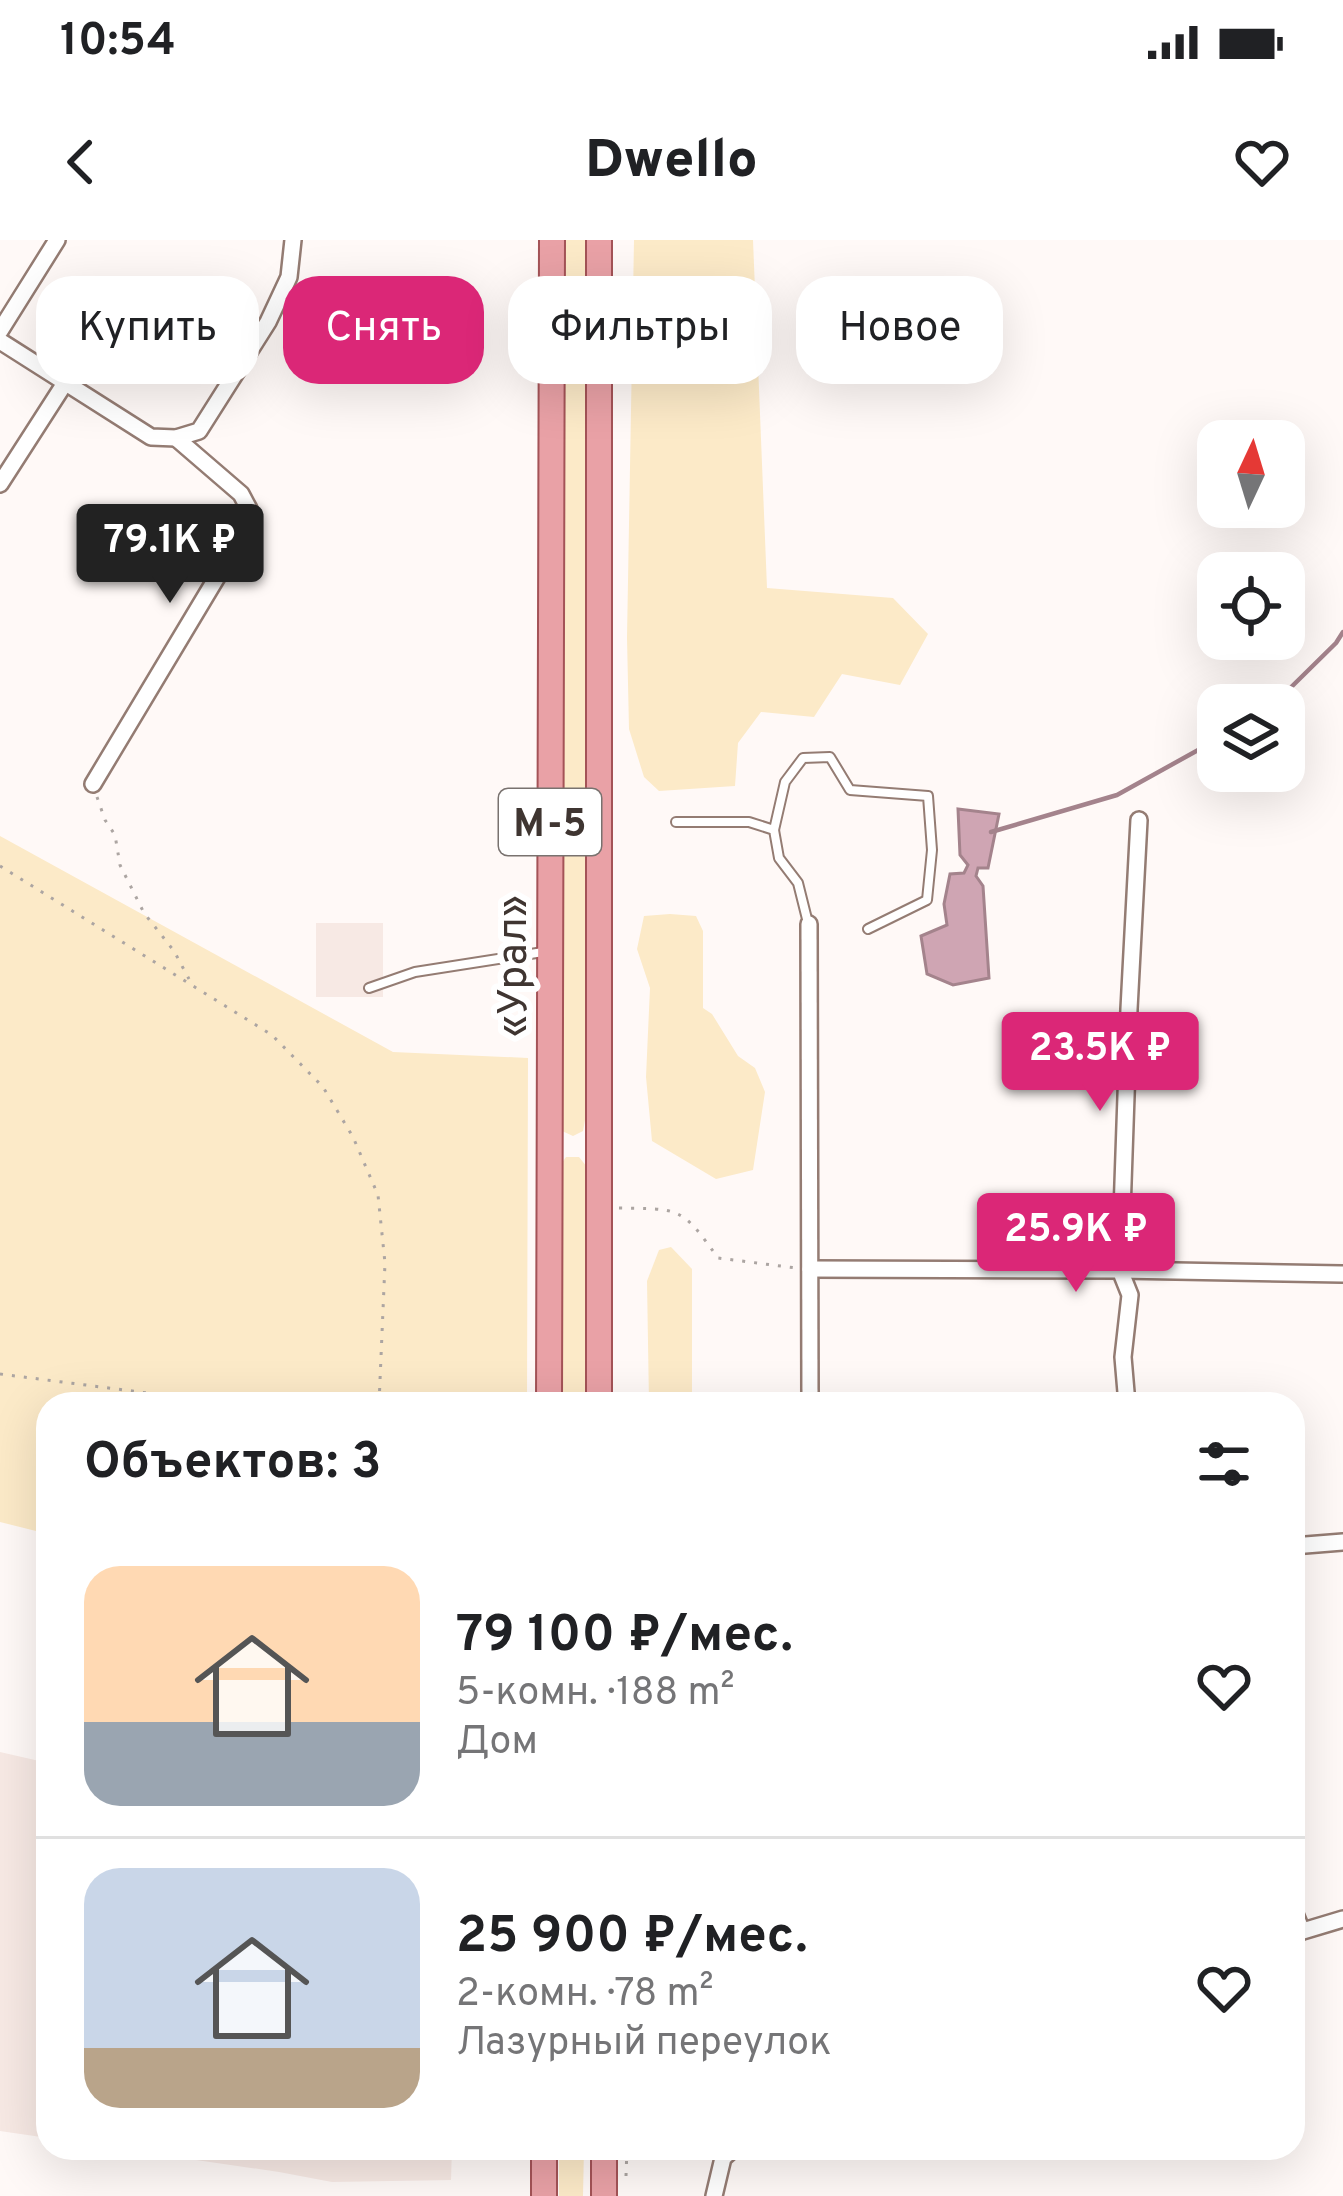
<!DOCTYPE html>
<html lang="ru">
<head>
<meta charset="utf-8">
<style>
  body { margin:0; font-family:Overpass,sans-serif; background:#f2f2f2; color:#202124; height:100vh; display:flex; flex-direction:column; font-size:45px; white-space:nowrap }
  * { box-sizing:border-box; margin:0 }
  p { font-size:39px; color:#757577 }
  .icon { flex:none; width:66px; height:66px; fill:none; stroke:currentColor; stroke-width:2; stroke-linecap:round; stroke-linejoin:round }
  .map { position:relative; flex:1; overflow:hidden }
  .side { position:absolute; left:36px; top:1152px; width:1269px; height:768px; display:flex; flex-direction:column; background:#fff; border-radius:36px; box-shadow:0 12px 48px #0002 }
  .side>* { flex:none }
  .hud { position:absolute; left:36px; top:36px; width:1272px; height:108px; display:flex; gap:24px }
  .needle { width:78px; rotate:4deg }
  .controls { position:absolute; left:1197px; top:180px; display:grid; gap:24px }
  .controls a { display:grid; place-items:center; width:108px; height:108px; border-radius:24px; background:#fff; box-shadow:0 12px 48px #0002; font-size:60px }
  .price { position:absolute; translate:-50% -102px; padding:0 27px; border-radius:12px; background:#db2777; color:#fff; font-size:39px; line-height:78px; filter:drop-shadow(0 3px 6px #0008) }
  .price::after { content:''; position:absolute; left:50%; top:72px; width:36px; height:27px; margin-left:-18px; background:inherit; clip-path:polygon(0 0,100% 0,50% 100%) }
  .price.on { background:#222; color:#fff }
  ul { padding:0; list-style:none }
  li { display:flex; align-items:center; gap:36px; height:300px; padding:0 48px }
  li+li { border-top:3px solid #e0e0e0 }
  li span { display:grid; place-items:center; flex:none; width:336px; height:240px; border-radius:36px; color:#555 }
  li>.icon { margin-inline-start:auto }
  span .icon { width:144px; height:144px; fill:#fffc; stroke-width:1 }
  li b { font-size:51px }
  h2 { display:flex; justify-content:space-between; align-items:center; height:144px; padding:0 48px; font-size:51px }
  .pill { padding:0 42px; border-radius:36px; background:#fff; box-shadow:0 12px 48px #0002; font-size:42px; line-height:108px }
  .pill.on { background:#db2777; color:#fff }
  .status { display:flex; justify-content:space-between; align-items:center; height:84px; padding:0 60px; background:#fff; direction:ltr }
  .status svg { height:33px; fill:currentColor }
  header { display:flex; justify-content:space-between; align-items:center; height:156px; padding:0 48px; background:#fff; font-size:54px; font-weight:800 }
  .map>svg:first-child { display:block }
</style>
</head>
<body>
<div class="status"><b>10:54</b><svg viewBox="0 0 49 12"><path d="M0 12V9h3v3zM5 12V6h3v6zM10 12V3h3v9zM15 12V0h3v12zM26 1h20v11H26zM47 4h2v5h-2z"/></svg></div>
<header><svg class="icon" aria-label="back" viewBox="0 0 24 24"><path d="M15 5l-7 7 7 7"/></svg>Dwello<svg class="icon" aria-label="heart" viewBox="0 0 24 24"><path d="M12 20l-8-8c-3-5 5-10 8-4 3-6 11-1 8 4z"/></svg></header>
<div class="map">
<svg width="1343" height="1956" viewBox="0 0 1343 1956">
  <rect width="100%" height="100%" fill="#fff9f7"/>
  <!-- built -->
  <g fill="#f7e9e4">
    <rect x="316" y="683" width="67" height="74"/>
    <polygon points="0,1512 48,1523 48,1898 0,1891"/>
    <polygon points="114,1908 452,1908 451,1940 332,1942 279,1932"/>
  </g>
  <!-- green -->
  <g fill="#fceac8">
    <polygon points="563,0 589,0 586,875 583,891 573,896 562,891 559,874"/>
    <polygon points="634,0 753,0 767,348 893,358 928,394 900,445 842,434 814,477 761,472 738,503 735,546 659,551 644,537 629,489 627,398"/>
    <polygon points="0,596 393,812 528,818 527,1164 48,1164 48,1294 0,1282"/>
    <polygon points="670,674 696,676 703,691 703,768 712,774 738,816 755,828 765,852 753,930 716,939 652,901 646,837 650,748 637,709 644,676"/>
    <polygon points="566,917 579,917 587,927 587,1164 559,1164 559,927"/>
    <polygon points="671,1007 692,1029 692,1164 649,1164 647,1041 659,1010"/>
    <polygon points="559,1908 584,1908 583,1956 559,1956"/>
  </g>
  <!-- water -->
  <polygon fill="#cfa5b3" stroke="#a4838c" stroke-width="3" points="958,569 999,574 988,628 978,628 976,636 983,646 989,738 953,745 927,734 921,696 947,685 944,664 950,634 964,633 968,625 960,615"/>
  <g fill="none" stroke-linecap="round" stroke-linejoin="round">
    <!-- stream -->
    <g stroke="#a4838c" stroke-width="4.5">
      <polyline points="1273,465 1336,403 1343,392"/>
      <polyline points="991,592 1117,555 1218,499"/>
    </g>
    <defs>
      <g id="service">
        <polyline points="676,582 749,582 774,590 779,618 798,643 808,683"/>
        <polyline points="774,590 785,542 803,518 830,517 850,550 928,556 932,610 927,660 868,689"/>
        <polyline points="369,748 415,732 543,712"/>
      </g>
      <g id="minor">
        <polyline points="0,91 57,0"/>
        <polyline points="0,101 151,197 176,198 199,191 268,82 289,37 293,0"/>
        <polyline points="0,244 65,143"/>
        <polyline points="93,544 247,287 249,269 241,254 176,198"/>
        <polyline points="809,684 810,1164"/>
        <polyline points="810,1029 1120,1030 1342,1034"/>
        <polyline points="1127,1164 1123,1117 1130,1055 1120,1030 1129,769 1139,580"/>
        <polyline points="1293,1306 1343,1302"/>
        <polyline points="1293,1669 1302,1691"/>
        <polyline points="1293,1694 1343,1679"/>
        <polyline points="714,1956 723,1918 734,1908"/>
      </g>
      <g id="primary">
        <polyline points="599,0 599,1164"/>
        <polyline points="549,1164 552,0"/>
        <polyline points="604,1908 604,1956"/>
        <polyline points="544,1956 544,1908"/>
      </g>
    </defs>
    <!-- service casing -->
    <use href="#service" stroke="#947c73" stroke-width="12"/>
    <!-- minor casing -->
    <use href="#minor" stroke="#947c73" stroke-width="20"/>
    <!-- primary casing -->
    <use href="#primary" stroke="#a45357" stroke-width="28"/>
    <!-- path -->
    <g stroke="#aca5a2" stroke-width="3" stroke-dasharray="3 9" stroke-linecap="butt">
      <polyline points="97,557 105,580 115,595 120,625 144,673 174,711 189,739"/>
      <polyline points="0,626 272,795 323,847 353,897 378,955 385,1023 379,1164"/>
      <path d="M619,968C680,969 681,966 718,1018L796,1028"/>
      <polyline points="0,1134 233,1164"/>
      <polyline points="680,1908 697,1918 706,1918"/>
      <polyline points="626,1936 627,1908"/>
    </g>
    <!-- service -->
    <use href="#service" stroke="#fff" stroke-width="8"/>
    <!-- minor -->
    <use href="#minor" stroke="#fff" stroke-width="15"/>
    <!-- primary -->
    <use href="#primary" stroke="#e9a1a6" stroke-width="24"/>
  </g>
  <g text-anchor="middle" stroke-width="12" stroke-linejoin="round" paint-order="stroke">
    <!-- shield labels -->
    <rect fill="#fff" stroke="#79726f" stroke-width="3" x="499" y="549" width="102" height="66" rx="9"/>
    <g font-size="39" font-weight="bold" fill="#3f3531">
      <text x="550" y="596">М-5</text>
    </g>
    <!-- street labels -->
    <g font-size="42" fill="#3f3531" stroke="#fff">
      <text transform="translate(511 726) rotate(-90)" y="15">«Урал»</text>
    </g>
  </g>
</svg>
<div class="controls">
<a><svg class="needle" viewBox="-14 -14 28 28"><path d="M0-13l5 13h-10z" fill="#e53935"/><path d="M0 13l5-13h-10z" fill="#757577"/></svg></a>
<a><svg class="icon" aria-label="locate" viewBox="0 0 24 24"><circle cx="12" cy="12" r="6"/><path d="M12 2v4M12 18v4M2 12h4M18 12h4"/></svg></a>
<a><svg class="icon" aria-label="layers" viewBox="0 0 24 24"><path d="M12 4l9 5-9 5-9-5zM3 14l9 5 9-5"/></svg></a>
</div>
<b class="price on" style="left:170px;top:366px">79.1K ₽</b>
<b class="price" style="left:1100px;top:874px">23.5K ₽</b>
<b class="price" style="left:1076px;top:1055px">25.9K ₽</b>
<div class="hud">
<a class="pill">Купить</a>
<a class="pill on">Снять</a>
<a class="pill">Фильтры</a>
<a class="pill">Новое</a>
</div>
<section class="side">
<h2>Объектов: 3<svg class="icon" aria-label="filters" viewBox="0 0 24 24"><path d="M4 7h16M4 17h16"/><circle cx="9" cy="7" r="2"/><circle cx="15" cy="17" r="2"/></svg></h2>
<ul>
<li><span style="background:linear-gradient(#ffd9b3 65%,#9aa5b1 0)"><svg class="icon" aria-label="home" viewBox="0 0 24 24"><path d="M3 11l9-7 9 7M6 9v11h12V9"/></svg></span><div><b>79 100 ₽/мес.</b><p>5-комн. · 188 m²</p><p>Дом</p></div><svg class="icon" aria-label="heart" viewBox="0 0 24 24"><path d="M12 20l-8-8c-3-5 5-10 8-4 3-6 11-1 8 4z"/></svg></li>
<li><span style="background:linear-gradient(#c9d6e8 75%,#b9a48a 0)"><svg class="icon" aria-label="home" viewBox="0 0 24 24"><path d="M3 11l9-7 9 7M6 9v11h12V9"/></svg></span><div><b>25 900 ₽/мес.</b><p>2-комн. · 78 m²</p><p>Лазурный переулок</p></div><svg class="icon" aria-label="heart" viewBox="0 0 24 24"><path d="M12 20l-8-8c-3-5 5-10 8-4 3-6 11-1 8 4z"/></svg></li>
</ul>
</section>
</div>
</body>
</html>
